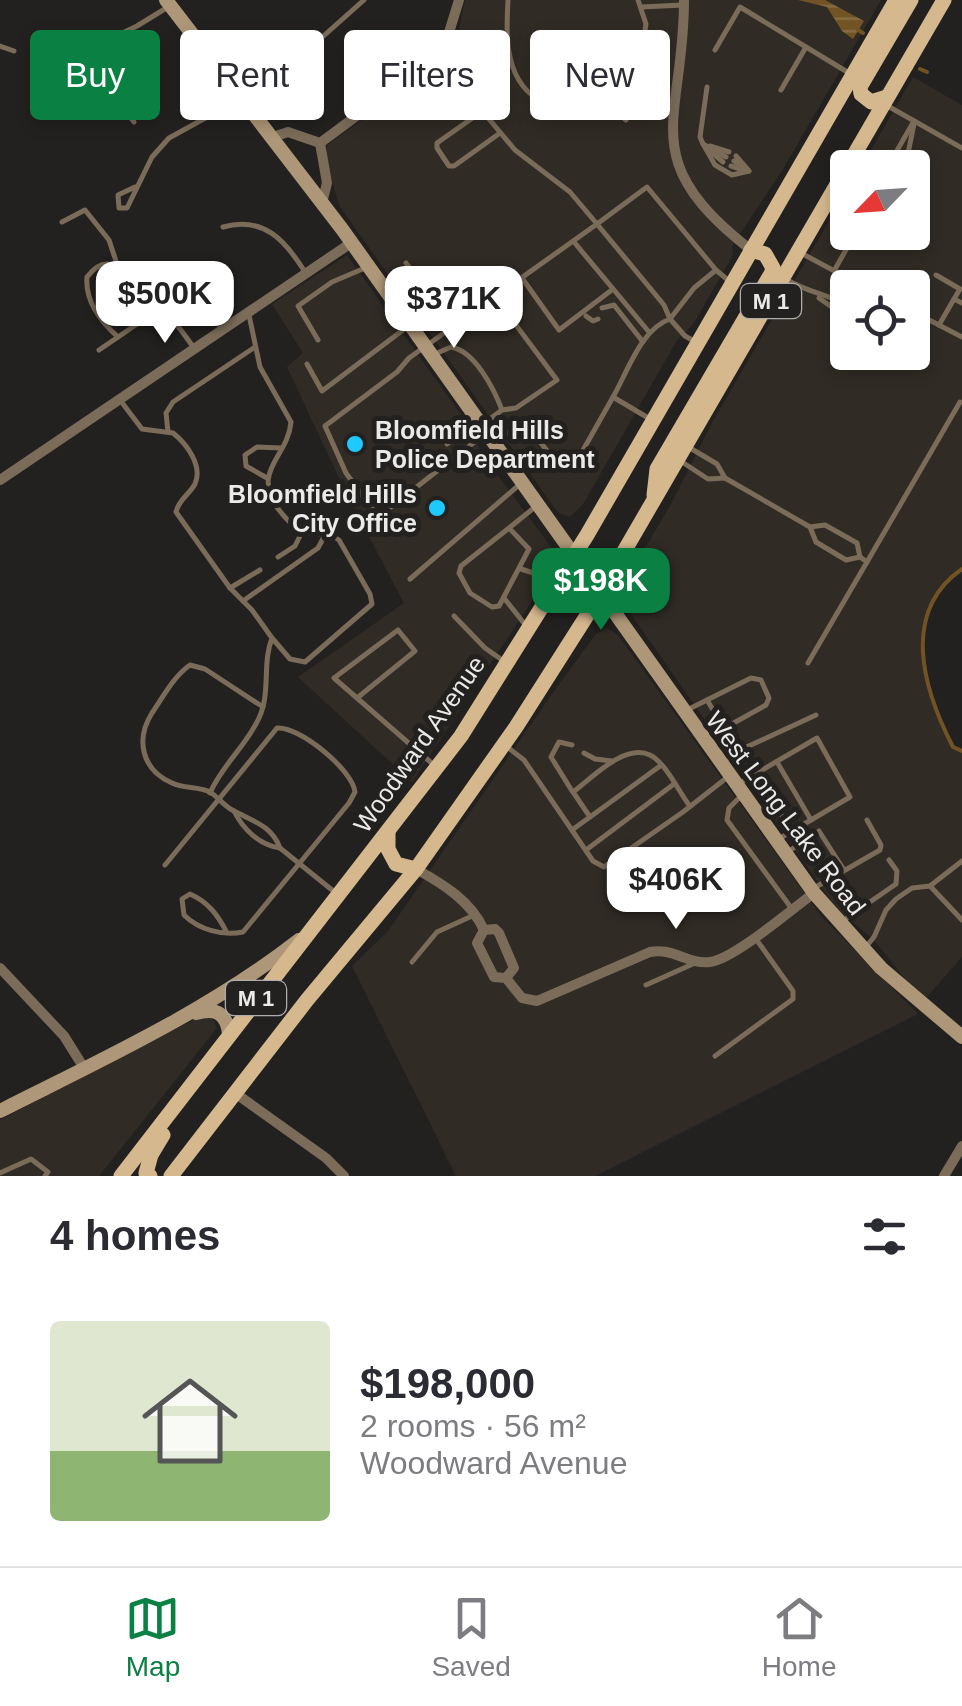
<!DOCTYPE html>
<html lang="en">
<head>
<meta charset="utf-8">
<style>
  body { margin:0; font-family:Helvetica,sans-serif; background:#f7f7f7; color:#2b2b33; height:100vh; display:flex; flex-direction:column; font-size:38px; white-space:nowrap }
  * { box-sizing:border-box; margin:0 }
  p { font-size:32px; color:#7c7c81 }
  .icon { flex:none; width:55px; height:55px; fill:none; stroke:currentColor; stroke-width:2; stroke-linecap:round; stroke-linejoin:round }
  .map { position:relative; height:1176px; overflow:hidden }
  .sheet { display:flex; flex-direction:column; background:#fff; flex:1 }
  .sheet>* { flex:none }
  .banner { position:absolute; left:30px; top:30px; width:902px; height:90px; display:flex; gap:20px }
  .needle { width:65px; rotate:245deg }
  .controls { position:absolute; left:830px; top:150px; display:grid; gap:20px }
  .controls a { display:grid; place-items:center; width:100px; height:100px; border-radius:10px; background:#fff; box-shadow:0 5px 15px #0003; font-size:50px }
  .price { position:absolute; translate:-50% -85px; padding:0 22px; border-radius:20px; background:#fff; color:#222; font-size:32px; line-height:65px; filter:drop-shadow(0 2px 5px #0008) }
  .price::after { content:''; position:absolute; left:50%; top:60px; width:30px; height:22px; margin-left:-15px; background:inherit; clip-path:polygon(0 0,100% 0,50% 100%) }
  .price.selected { background:#0b8043; color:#fff }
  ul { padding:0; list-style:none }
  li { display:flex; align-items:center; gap:30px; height:250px; padding:0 50px }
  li+li { border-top:2px solid #e1e1e2 }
  li span { display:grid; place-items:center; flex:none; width:280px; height:200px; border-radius:10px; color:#555 }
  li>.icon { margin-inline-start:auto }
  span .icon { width:120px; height:120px; fill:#fffc; stroke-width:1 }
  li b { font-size:42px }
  h2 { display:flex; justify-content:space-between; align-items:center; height:120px; padding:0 50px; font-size:42px }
  .chip { padding:0 35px; border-radius:10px; background:#fff; box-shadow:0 5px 15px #0003; font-size:35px; line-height:90px }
  .chip.selected { background:#0b8043; color:#fff }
  .tab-bar { display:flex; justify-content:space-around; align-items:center; height:140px; border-top:2px solid #e1e1e2; background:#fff; font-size:28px; color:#7c7c81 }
  .tab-bar a { display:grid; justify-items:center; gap:5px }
  .tab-bar .selected { color:#0b8043 }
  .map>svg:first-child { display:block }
</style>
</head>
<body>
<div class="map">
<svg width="962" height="1176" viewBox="0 0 962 1176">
  <defs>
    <pattern id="water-rules" width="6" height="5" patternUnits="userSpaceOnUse" patternTransform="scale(2.5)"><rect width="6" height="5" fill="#725323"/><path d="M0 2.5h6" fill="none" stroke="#866c43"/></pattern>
  </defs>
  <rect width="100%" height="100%" fill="#23211f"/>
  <!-- built -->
  <g fill="#302b24" fill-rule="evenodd">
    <polygon points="465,0 881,0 783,169 732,246 733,255 694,323 676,342 583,504 570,517 559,513 553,506 340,207 326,163 327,145 447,59 455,49"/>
    <path d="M913,77L962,105V569L939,588L924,618L922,633L929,694L953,746L962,751V957L926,998L906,980L873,939L840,912L825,892L626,607L620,591L625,572L650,540L671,504L713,421L847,190L848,232H912V168L861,167ZM848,288H912V352H848Z"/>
    <polygon points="347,255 462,416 485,458 560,559 412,782 298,677 404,603 346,493 287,367 303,353 272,304"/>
    <polygon points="607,628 618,635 822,917 918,1014 595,1176 456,1176 352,966 388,931 552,694 596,634"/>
    <polygon points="199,1017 212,1017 217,1028 99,1176 0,1176 0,1120"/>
  </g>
  <!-- water -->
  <polygon fill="url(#water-rules)" points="798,0 825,0 864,21 853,39 842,31 827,7"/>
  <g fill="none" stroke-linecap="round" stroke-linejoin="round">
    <!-- stream -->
    <g stroke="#725323" stroke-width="4">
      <polyline points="858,30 863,33"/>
      <polyline points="920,69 927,72"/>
      <path d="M962,569C900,612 923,689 953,747L962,751"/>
    </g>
    <!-- service -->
    <g stroke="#7b6c59" stroke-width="5">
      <path d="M508,0C506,38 504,83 544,103L566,87L598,88L638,71L646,24L638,0"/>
      <polyline points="641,7 683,5"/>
      <polyline points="0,46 14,51"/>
      <polyline points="715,50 740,7 849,73"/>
      <polyline points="443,52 458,64 474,101 515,150 570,192 597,224 409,358 397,372 325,426 346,473 378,517 486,433"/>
      <polyline points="233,81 292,58 319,40 364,0"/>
      <polyline points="707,87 700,137 703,144 726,157"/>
      <polyline points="588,90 626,120 628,77"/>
      <polyline points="781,90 806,47"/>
      <polyline points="886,105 962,148"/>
      <polyline points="481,112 437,143 437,148 449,166 454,166 500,133"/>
      <polyline points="134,122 93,69 97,45 137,26 168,7"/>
      <polyline points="703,144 715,165 732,175 749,171"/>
      <polyline points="710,146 729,152"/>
      <polyline points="708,149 723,162"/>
      <polyline points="736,156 749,171"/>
      <polyline points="734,161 747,170"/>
      <polyline points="731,166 747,171"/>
      <polyline points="887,168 914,121"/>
      <polyline points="905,168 914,124"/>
      <polyline points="135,187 118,195 119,208 127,208 152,157 169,138 242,98"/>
      <polyline points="62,222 85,210 109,240 118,267"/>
      <path d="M223,227C264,216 285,240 305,272"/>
      <polyline points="574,242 649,332"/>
      <polyline points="801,253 866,288"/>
      <polyline points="406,263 443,313"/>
      <polyline points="716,270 694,288 670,319 664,305 597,224 647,187 716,270 729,281"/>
      <polyline points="834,271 856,232"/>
      <polyline points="936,275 960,289 954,299"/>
      <polyline points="522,278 559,330 613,289"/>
      <path d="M787,280C810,293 826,294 848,305"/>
      <polyline points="819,298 833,308"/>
      <polyline points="602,308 614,305 643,342"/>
      <polyline points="912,311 962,337"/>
      <path d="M249,315L260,367L291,422C288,458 250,470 279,510C286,519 292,526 302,532L295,546L278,557"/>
      <polyline points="586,316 593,321 598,319"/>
      <polyline points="847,316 848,316"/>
      <polyline points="939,325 954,299 962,303"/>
      <path d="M118,337C101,322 85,301 87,277C114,242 133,287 147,308C171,311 179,328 194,348"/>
      <polyline points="318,340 298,306 332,282 365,268"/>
      <polyline points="99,350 140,322 147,308"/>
      <path d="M435,354L451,347C475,351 494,389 502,410"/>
      <polyline points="307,364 322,391 407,327"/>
      <path d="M613,397C628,371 641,329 670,319L685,336L694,341"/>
      <path d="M120,400L142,429L173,433C187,444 203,466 195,484C189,495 179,499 176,512L230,588"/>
      <polyline points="483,424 502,410 516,408 557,380 495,297"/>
      <polyline points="168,432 166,413 173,402 255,347"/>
      <polyline points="497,440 515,428 526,424 552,457 567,464 582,452 613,397 650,419"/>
      <polyline points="447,444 474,423"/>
      <polyline points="690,448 717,464 725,478 810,527 825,525 857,543 860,557"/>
      <polyline points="679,460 708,479 725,478"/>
      <polyline points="267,478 246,466 245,455 257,447 281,448"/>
      <polyline points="810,527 816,542 846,560 860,557 867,562 960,402"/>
      <polyline points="509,528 461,566 459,573 470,593 492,607 499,606 529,549 509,528 535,507"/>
      <polyline points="521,569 555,580"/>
      <polyline points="410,579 519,485"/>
      <polyline points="504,598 527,627"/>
      <polyline points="243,601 318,548 325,535"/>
      <polyline points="454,616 485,648 505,662"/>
      <polyline points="272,638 290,659 305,662 372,604 370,594 339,540 331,535 302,532"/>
      <polyline points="808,663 867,562"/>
      <polyline points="357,698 415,651 398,630 334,678 435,766"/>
      <polyline points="707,700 738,751 724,761"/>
      <path d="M263,707L205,669L190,665C174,676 163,697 152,713C135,740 142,770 172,783C184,789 198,786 210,792C218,797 225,807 234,811C253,821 272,826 280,848L337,894"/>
      <polyline points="687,710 751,678 761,680 769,698 766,705 705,739"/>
      <polyline points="506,746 524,760 593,861 604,867 683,812 729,776"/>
      <polyline points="738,751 816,715"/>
      <polyline points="584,753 595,759 612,761"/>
      <polyline points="777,762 811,820"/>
      <polyline points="754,775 791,829"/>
      <polyline points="738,784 817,738 850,797 777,840"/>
      <polyline points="572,791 551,757 559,742 572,745"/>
      <path d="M210,793C222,765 247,745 259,718C271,692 262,663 272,638L252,610L230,588L260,570"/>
      <polyline points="742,795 729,808 727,820 792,909"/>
      <path d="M234,811C243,829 259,845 280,848"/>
      <polyline points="590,817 660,766"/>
      <path d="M572,830L590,817L573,792C591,779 624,743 650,755C665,762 679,792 689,805"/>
      <polyline points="586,850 674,784"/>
      <polyline points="789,851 819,831 844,870"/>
      <path d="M165,865L277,728C299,726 353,770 355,792L349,803L243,932C223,936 199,930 184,915L182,899L190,894C208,902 218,915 227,933"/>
      <polyline points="930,886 962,920"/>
      <polyline points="814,888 880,850 881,845 867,820"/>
      <polyline points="841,922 896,884 897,871 889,860"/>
      <polyline points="865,948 874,937 886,910 896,899 912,888 930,886 962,861"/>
      <polyline points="412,962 437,932 472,916"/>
      <polyline points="646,985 695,963"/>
      <polyline points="715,1056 793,999 793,991 756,939"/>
      <polyline points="0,1173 31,1159 48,1172 45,1176"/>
    </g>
    <!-- minor -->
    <g stroke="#7b6c59" stroke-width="10">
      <path d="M684,0C684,122 633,158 751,250"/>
      <polyline points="273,137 288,132 320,143"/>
      <polyline points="320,143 443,52 459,0"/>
      <polyline points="320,143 327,183 322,203"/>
      <polyline points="0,480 351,243"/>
      <path d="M416,869C443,884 471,901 484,930"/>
      <path d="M484,930L477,943L494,977L506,978L522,998L537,1001L650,952C673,947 688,965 710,962C734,959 792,909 814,893"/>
      <polyline points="484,930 495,929 499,933 514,968 506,978"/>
      <polyline points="0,968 64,1036 84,1068"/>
      <polyline points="235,1093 326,1158 344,1176"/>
      <polyline points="944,1176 962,1146"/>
    </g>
    <!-- secondary -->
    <g stroke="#ae9778" stroke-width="14">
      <polyline points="166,0 342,229 814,893 881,968 962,1037"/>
      <path d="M196,1013C215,1008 226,1012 229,1033"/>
      <path d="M0,1111C103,1059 208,1011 299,940"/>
    </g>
    <!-- primary -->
    <g stroke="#d6b88f" stroke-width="15">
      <polyline points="887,97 871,102 861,94 860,87 911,0"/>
      <polyline points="654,495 657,469 771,274 773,268 765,254 751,250"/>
      <polyline points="388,833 388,849 396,864 416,869"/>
      <polyline points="121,1176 461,736 587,535 896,0"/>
      <polyline points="150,1176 146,1173 151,1155 163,1135"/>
      <polyline points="171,1176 307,1000 416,869 516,727 586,617 944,0"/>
    </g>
  </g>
  <!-- markers -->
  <g fill="#1ec9fd" stroke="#23211f" stroke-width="4">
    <circle cx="355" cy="444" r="10"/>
    <circle cx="437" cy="508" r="10"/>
  </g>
  <g text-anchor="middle" stroke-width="10" stroke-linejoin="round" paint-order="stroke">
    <!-- shield labels -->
    <g fill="#23211f" stroke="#afaeac" stroke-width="2.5">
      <rect x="741" y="284" width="60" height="34" rx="8"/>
      <rect x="226" y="981" width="60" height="34" rx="8"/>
    </g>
    <g font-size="22" font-weight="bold" fill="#ebeae9">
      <text x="771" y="309">M 1</text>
      <text x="256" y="1006">M 1</text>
    </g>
    <!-- poi labels -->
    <g font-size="25" font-weight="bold" fill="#ebeae9" stroke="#23211f" text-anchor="start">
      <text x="375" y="439">Bloomfield Hills<tspan x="375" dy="29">Police Department</tspan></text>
      <text x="417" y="503" text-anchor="end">Bloomfield Hills<tspan x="417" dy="29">City Office</tspan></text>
    </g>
    <!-- street labels -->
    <g font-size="25" fill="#ebeae9" stroke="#23211f">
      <text transform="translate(419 744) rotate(-55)" y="9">Woodward Avenue</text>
      <text transform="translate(786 813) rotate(53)" y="9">West Long Lake Road</text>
    </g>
  </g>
</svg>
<div class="controls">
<a><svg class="needle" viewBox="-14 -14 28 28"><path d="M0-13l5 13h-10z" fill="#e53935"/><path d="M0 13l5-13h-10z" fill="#7c7c81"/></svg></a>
<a><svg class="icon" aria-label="locate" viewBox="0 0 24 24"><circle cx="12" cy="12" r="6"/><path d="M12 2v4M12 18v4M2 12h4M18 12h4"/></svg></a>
</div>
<b class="price" style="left:165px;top:346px">$500K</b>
<b class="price" style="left:454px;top:351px">$371K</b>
<b class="price selected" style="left:601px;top:633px">$198K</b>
<b class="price" style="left:676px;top:932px">$406K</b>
<div class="banner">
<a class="chip selected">Buy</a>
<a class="chip">Rent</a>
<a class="chip">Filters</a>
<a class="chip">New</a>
</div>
</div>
<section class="sheet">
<h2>4 homes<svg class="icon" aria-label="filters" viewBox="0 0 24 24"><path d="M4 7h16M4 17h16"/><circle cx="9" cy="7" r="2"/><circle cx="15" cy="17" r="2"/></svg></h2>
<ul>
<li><span style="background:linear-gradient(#dfe7d0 65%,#8fb573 0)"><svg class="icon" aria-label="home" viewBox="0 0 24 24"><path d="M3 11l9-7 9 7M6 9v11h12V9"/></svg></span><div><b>$198,000</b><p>2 rooms · 56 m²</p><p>Woodward Avenue</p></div></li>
</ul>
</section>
<nav class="tab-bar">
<a class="selected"><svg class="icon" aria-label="map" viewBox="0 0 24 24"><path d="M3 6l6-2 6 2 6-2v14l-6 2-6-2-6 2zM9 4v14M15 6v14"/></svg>Map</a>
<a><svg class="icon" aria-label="saved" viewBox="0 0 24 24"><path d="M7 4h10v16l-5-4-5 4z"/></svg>Saved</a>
<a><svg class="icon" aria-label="home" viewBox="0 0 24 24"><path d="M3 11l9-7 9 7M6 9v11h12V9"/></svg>Home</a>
</nav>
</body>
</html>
